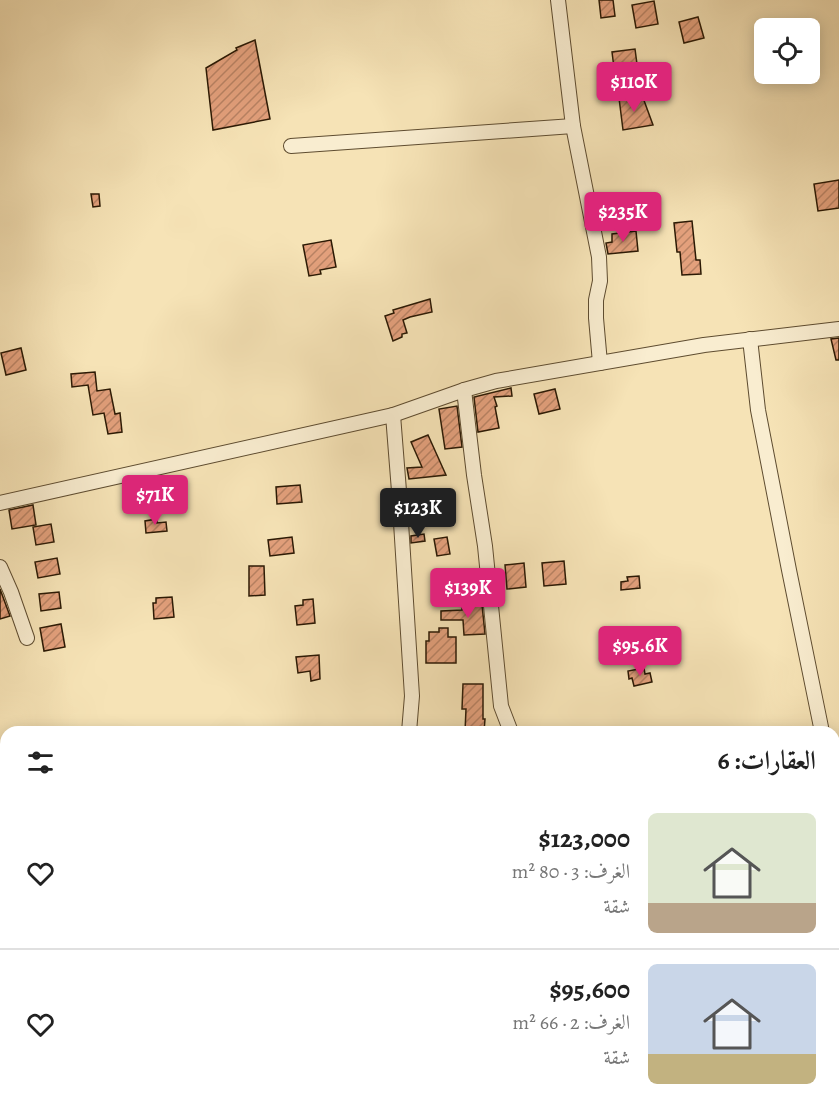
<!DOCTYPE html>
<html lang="ar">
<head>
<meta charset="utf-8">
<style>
  body { margin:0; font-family:Alegreya,Amiri,serif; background:#f2f2f2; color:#222; direction:rtl; height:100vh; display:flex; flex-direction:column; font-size:22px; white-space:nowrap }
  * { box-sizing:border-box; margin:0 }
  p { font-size:20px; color:#767676 }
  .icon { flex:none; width:33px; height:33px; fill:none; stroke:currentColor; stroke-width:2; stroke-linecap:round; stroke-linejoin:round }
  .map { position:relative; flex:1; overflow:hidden; direction:ltr }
  .details { position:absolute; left:0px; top:726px; width:840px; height:384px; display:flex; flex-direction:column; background:#fff; border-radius:18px 18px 0 0; box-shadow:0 3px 15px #0003; direction:rtl }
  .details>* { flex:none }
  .buttons { position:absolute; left:754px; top:18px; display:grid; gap:12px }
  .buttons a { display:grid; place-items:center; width:66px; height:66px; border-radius:9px; background:#fff; box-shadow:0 3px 15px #0003; font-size:30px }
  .price { position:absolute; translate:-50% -51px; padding:0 14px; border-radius:6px; background:#db2777; color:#fff; font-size:20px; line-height:39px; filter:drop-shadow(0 2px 3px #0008) }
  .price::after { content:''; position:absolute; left:50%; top:36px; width:18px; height:14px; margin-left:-9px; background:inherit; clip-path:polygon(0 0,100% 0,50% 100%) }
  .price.selected { background:#222; color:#fff }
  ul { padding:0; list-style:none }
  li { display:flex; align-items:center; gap:18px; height:150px; padding:0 24px }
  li+li { border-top:2px solid #e0e0e0 }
  li span { display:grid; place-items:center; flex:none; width:168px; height:120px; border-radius:9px; color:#555 }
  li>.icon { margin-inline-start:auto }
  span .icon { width:72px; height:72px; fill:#fffc; stroke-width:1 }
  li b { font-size:26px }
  h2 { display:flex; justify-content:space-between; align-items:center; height:72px; padding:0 24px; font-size:26px }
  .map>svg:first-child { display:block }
</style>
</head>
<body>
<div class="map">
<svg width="839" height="1110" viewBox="0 0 839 1110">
  <defs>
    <pattern id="building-hatch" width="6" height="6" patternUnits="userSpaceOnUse" patternTransform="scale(1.5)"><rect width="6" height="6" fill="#e3a07c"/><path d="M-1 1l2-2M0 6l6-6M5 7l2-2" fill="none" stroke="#b88263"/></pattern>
  </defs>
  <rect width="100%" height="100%" fill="#f6e3b6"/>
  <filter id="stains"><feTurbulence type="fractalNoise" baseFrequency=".00333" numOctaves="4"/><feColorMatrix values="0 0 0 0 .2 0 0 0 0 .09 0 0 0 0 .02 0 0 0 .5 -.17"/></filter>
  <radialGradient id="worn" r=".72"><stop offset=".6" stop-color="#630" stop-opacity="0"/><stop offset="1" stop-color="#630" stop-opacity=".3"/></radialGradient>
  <!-- building -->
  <g fill="url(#building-hatch)" stroke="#2b1904" stroke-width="1.5">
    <polygon points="599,0 613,0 615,16 601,18"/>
    <polygon points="654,1 658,24 636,28 632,5"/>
    <polygon points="698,17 704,38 684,43 679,22"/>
    <polygon points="255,40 270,119 213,130 206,68 237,50 236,48"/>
    <polygon points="635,49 638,72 615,76 612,52"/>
    <polygon points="642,95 653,125 623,130 619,98"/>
    <polygon points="839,180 839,208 818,211 814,184"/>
    <polygon points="91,194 99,194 100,206 93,207"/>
    <polygon points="692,221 696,260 700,260 701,274 682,275 680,252 677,252 674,223"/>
    <polygon points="636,231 638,251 608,254 606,243 612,242 612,234"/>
    <polygon points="331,240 336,267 320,270 321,274 309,276 303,245"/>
    <polygon points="430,299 432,312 410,317 403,320 407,333 402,334 402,337 393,341 385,316 394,313 393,310"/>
    <polygon points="839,338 839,360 836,360 831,339"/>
    <polygon points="21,348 26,370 6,375 1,353"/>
    <polygon points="95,372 97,391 110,389 115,414 120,413 122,432 108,434 104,413 93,415 88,385 72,387 71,374"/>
    <polygon points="511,388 512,396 494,397 497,406 495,407 499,428 478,432 474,397"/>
    <polygon points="555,389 560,409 539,414 534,394"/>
    <polygon points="457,406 462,447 445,449 439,409"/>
    <polygon points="428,435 446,475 409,479 407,468 422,467 411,442"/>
    <polygon points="161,480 165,499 140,503 137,484"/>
    <polygon points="300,485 302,502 277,504 276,487"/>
    <polygon points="33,505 36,525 12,529 9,510"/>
    <polygon points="157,519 157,523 166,522 167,531 146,533 145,521"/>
    <polygon points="51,524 54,542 36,545 33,527"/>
    <polygon points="424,534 425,541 411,543 411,536"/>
    <polygon points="292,537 294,553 270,556 268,540"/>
    <polygon points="447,537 450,554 437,556 434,539"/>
    <polygon points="57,558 60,574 38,578 35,562"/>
    <polygon points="564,561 566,584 544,586 542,563"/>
    <polygon points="524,563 526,587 507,589 505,565"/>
    <polygon points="249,566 264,566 265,595 249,596"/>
    <polygon points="639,576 640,588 621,590 621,582 628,581 627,577"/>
    <polygon points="0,589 10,616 0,619"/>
    <polygon points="59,592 61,608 41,611 39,594"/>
    <polygon points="172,597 174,617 154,619 153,603 156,603 156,598"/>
    <polygon points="313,599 315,623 297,625 295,606 303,605 303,600"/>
    <polygon points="482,605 485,634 464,635 463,620 441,620 441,611 462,610 462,606"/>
    <polygon points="61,624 65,647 44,651 40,628"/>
    <polygon points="439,628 448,628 448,637 456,637 456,663 426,663 426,641 429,641 429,632 439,632"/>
    <polygon points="319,655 320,679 311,681 310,671 298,673 296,657"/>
    <polygon points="644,668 645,674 650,673 652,682 634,686 632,678 629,679 628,671"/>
    <polygon points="463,684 483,684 483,719 485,719 484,732 465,732 466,709 462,709"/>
  </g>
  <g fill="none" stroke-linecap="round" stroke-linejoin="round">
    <defs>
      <g id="minor">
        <polyline points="558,0 573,126 599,257 600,281 596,300 596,318 600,363"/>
        <polyline points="291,146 573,126"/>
        <polyline points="750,339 758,410 789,570 822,732"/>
        <polyline points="464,390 474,475 485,546 501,706 511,732"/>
        <polyline points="393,415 399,491 412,696 409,732"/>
        <polyline points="0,503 393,415 464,390 496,381 704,345 839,329"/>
        <polyline points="0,567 11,592 27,638"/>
        <polyline points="834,793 839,812"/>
        <polyline points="0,940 6,940"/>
        <polyline points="834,1049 839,1048"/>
        <polyline points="447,1104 447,1110"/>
        <polyline points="607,1104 608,1110"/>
        <polyline points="213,1110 214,1104"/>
      </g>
    </defs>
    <!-- minor casing -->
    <use href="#minor" stroke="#5e4c30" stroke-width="16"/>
    <!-- minor -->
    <use href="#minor" stroke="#f9edd0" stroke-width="14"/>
  </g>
  <rect width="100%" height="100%" filter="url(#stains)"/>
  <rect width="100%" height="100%" fill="url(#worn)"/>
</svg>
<div class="buttons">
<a><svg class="icon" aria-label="locate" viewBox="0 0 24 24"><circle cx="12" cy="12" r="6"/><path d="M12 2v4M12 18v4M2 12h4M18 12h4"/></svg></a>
</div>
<b class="price" style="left:634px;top:113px">$110K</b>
<b class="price" style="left:623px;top:243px">$235K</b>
<b class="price" style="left:155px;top:526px">$71K</b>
<b class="price selected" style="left:418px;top:539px">$123K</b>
<b class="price" style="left:468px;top:619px">$139K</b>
<b class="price" style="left:640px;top:677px">$95.6K</b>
<section class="details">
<h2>العقارات: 6<svg class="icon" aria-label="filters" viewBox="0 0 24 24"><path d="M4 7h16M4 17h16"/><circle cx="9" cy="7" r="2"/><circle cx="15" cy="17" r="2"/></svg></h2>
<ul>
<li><span style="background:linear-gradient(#dfe7d0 75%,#b9a48a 0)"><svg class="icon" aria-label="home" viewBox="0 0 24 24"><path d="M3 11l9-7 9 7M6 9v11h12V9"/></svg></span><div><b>$123,000</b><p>الغرف: 3 · 80 m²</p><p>شقة</p></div><svg class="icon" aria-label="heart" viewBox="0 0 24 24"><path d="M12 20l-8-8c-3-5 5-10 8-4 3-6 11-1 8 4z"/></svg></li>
<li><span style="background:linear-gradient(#c9d6e8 75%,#c2b280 0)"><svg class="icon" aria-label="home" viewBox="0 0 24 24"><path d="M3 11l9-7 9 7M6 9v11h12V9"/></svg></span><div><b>$95,600</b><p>الغرف: 2 · 66 m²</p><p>شقة</p></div><svg class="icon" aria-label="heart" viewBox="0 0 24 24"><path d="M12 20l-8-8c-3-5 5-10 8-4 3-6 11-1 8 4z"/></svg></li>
</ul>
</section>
</div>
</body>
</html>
